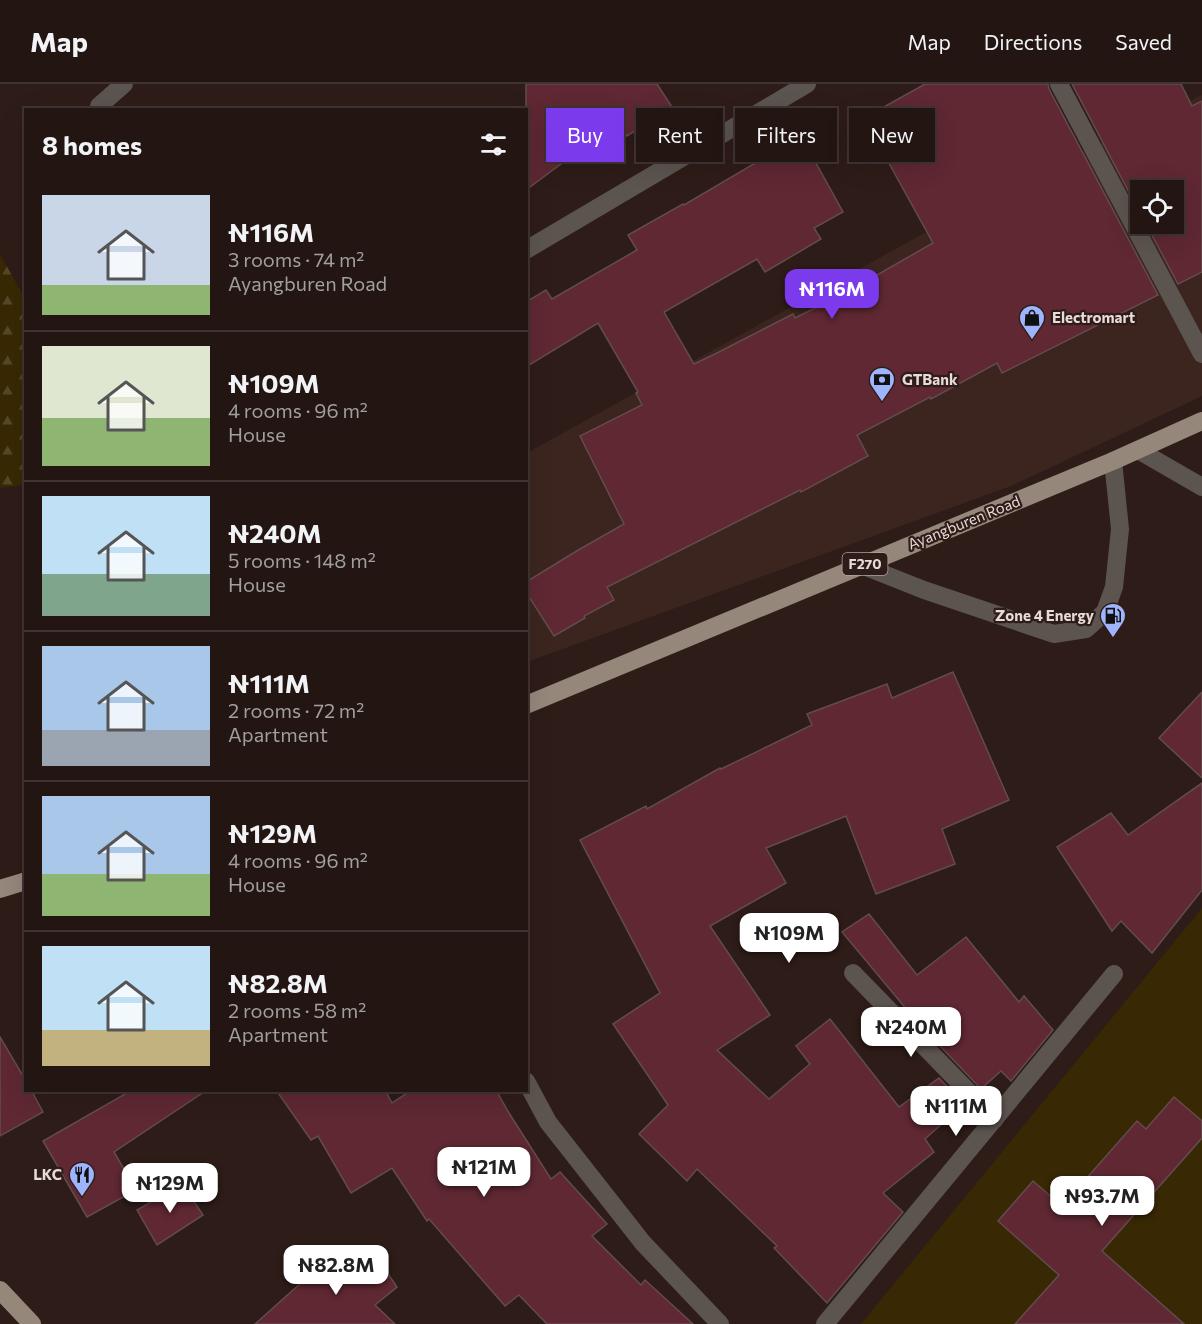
<!DOCTYPE html>
<html lang="en">
<head>
<meta charset="utf-8">
<style>
  body { margin:0; font-family:Commissioner,sans-serif; background:#2e2220; color:#f1f3f6; height:100vh; display:flex; flex-direction:column; font-size:22px; white-space:nowrap }
  * { box-sizing:border-box; margin:0 }
  p { font-size:20px; color:#a29f9f }
  .icon { flex:none; width:33px; height:33px; fill:none; stroke:currentColor; stroke-width:2; stroke-linecap:round; stroke-linejoin:round }
  .map { position:relative; flex:1; overflow:hidden }
  .panel { position:absolute; left:24px; top:24px; width:504px; height:984px; display:flex; flex-direction:column; background:#221512; border-radius:0px; box-shadow:0 6px 24px #0002,0 0 0 2px #3f3432 }
  .panel>* { flex:none }
  .hud { position:absolute; left:546px; top:24px; width:566px; height:54px; display:flex; gap:12px }
  .controls { position:absolute; left:1130px; top:96px; display:grid; gap:12px }
  .controls a { display:grid; place-items:center; width:54px; height:54px; border-radius:0px; background:#221512; box-shadow:0 6px 24px #0002,0 0 0 2px #3f3432; font-size:30px }
  .price { position:absolute; translate:-50% -51px; padding:0 14px; border-radius:12px; background:#fff; color:#222; font-size:20px; line-height:39px; filter:drop-shadow(0 2px 3px #0008) }
  .price::after { content:''; position:absolute; left:50%; top:36px; width:18px; height:14px; margin-left:-9px; background:inherit; clip-path:polygon(0 0,100% 0,50% 100%) }
  .price.selected { background:#7c3aed; color:#fff }
  ul { padding:0; list-style:none }
  li { display:flex; align-items:center; gap:18px; height:150px; padding:0 18px }
  li+li { border-top:2px solid #3f3432 }
  li span { display:grid; place-items:center; flex:none; width:168px; height:120px; border-radius:0px; color:#555 }
  li>.icon { margin-inline-start:auto }
  span .icon { width:72px; height:72px; fill:#fffc; stroke-width:1 }
  li b { font-size:26px }
  h2 { display:flex; justify-content:space-between; align-items:center; height:72px; padding:0 18px; font-size:26px }
  .pill { padding:0 21px; border-radius:0px; background:#221512; box-shadow:0 6px 24px #0002,0 0 0 2px #3f3432; font-size:21px; line-height:54px }
  .pill.selected { background:#7c3aed; color:#fff }
  header { display:flex; align-items:center; gap:36px; box-sizing:border-box; height:84px; padding:0 30px; background:#221512; border-bottom:2px solid #3f3432 }
  header strong { font-size:28px }
  nav { display:flex; gap:33px; margin-inline-start:auto; font-size:21px }
  .map>svg:first-child { display:block }
</style>
</head>
<body>
<header>
<strong>Map</strong>
<nav><a>Map</a><a>Directions</a><a>Saved</a></nav>
</header>
<div class="map">
<svg width="1202" height="1240" viewBox="0 0 1202 1240">
  <defs>
    <pattern id="forest-firs" width="22" height="20" patternUnits="userSpaceOnUse" patternTransform="scale(1.5)"><rect width="22" height="20" fill="#382904"/><path d="M5 1l3.5 6h-7zM16 11l3.5 6h-7z" fill="#554728"/></pattern>
  </defs>
  <rect width="100%" height="100%" fill="#2e1c18"/>
  <!-- built -->
  <path fill="#3c251f" fill-rule="evenodd" d="M1202,11V312L1011,402L527,578V369L1002,106ZM1140,106H1173V140H1140Z"/>
  <!-- grass -->
  <polygon fill="#382904" points="1202,824 1202,1240 861,1240"/>
  <!-- forest -->
  <polygon fill="url(#forest-firs)" points="0,170 25,215 25,401 0,404"/>
  <!-- building -->
  <g fill="#5f2832" stroke="#624c4e" stroke-width="1.5">
    <polygon points="526,0 657,0 672,23 627,52 616,35 566,71 569,74 526,106"/>
    <polygon points="925,0 1048,0 1049,5 1158,211 1002,289 997,279 931,315 930,313 857,351 868,372 801,408 800,406 607,503 614,516 584,532 585,534 554,552 526,508 526,498 575,468 624,440 580,352 642,321 636,309 638,308 598,239 526,283 526,218 546,206 552,215 637,166 628,151 683,120 684,121 801,52 843,128 814,144 821,155 765,188 757,175 664,228 694,280 715,270 793,230 795,234 842,211 933,159 864,34"/>
    <polygon points="1072,0 1181,0 1192,22 1202,17 1202,188 1178,200 1146,140 1173,140 1173,106 1140,106 1140,129"/>
    <polygon points="953,588 1009,716 942,745 955,780 876,810 846,732 766,764 786,799 710,842 770,931 717,966 769,1015 810,980 796,962 830,935 899,1023 939,994 964,1020 925,1055 934,1068 883,1109 903,1128 827,1219 774,1164 777,1162 697,1085 687,1097 639,1050 668,1021 613,940 660,909 580,756 646,722 647,725 720,684 721,685 812,641 807,630 887,600 892,614"/>
    <polygon points="1202,608 1202,694 1159,654"/>
    <polygon points="1202,699 1202,806 1152,869 1121,837 1112,847 1057,763 1111,729 1128,751"/>
    <polygon points="869,830 917,891 966,853 1019,918 1024,912 1053,946 1011,997 1001,987 981,1005 918,939 842,848"/>
    <polygon points="0,953 26,997 26,1006 31,1006 43,1028 0,1052"/>
    <polygon points="132,1006 207,1006 114,1068 136,1106 87,1133 43,1057"/>
    <polygon points="276,1006 385,1006 392,1019 412,1006 496,1006 509,1029 551,1095 560,1088 607,1140 592,1152 641,1201 645,1196 693,1240 547,1240 519,1211 505,1222 429,1135 427,1137 392,1084 351,1109 318,1052 311,1056"/>
    <polygon points="1174,1013 1202,1037 1202,1054 1102,1167 1184,1240 1015,1240 1059,1191 998,1137 1033,1097 1062,1122 1137,1037 1146,1045"/>
    <polygon points="182,1100 203,1131 157,1161 137,1126"/>
    <polygon points="339,1165 361,1192 379,1176 397,1203 375,1221 395,1240 255,1240"/>
  </g>
  <g fill="none" stroke-linecap="round" stroke-linejoin="round">
    <!-- minor -->
    <g stroke="#5c544f" stroke-width="18">
      <polyline points="1059,0 1202,270"/>
      <polyline points="99,22 124,0"/>
      <polyline points="526,166 807,0"/>
      <polyline points="1138,366 1202,403"/>
      <polyline points="861,481 924,506 1054,550 1086,545 1105,528 1114,503 1120,445 1113,377"/>
      <polyline points="853,889 995,1035"/>
      <polyline points="526,997 548,1038 643,1159 720,1240"/>
      <polyline points="825,1240 1114,890"/>
    </g>
    <!-- major -->
    <g stroke="#96877b" stroke-width="18">
      <polyline points="526,621 1113,377 1202,337"/>
      <polyline points="0,805 26,797"/>
      <polyline points="0,1206 32,1240"/>
    </g>
  </g>
  <!-- icons -->
  <defs>
    <symbol id="shop-pin" viewBox="-11 -11 22 30"><path d="M0 17L-7.5 6A9.5 9.5 0 1 1 7.5 6Z" fill="#9eb4fd" stroke="#2e1c18"/><path d="M-5-2.5h2.3a2.7 3.5 0 0 1 5.4 0H5L5.5 6h-11ZM-1.5-2.5h3a1.5 2.3 0 0 0-3 0Z" fill="#111"/></symbol>
    <symbol id="bank-pin" viewBox="-11 -11 22 30"><path d="M0 17L-7.5 6A9.5 9.5 0 1 1 7.5 6Z" fill="#9eb4fd" stroke="#2e1c18"/><path d="M-6-4H6V4H-6ZM0-2.3a2.3 2.3 0 1 0 0 4.6a2.3 2.3 0 1 0 0-4.6Z" fill="#111"/></symbol>
    <symbol id="fuel-pin" viewBox="-11 -11 22 30"><path d="M0 17L-7.5 6A9.5 9.5 0 1 1 7.5 6Z" fill="#9eb4fd" stroke="#2e1c18"/><path d="M-5.5-6h7V0h2V4h1.3V-2.5L3-4.5l.8-.8L6-3V5H2.5V1h-1V6h-7ZM-4.2-4.7v3.2H.2V-4.7Z" fill="#111"/></symbol>
    <symbol id="restaurant-pin" viewBox="-11 -11 22 30"><path d="M0 17L-7.5 6A9.5 9.5 0 1 1 7.5 6Z" fill="#9eb4fd" stroke="#2e1c18"/><path d="M-5-6h1v4h1v-4h1v4h1v-4h1v5L-1.5 .5V6h-2V.5L-5-1ZM5-6V6H3V1.5H1.5Q1.5-4 5-6Z" fill="#111"/></symbol>
  </defs>
  <g fill-rule="evenodd">
    <use href="#shop-pin" x="1017" y="219" width="30" height="40"/>
    <use href="#bank-pin" x="867" y="281" width="30" height="40"/>
    <use href="#fuel-pin" x="1098" y="517" width="30" height="40"/>
    <use href="#restaurant-pin" x="67" y="1076" width="30" height="40"/>
  </g>
  <g text-anchor="middle" stroke-width="4.5" stroke-linejoin="round" paint-order="stroke">
    <!-- shield labels -->
    <rect fill="#2e1c18" stroke="#b0a19e" stroke-width="1.5" x="842.5" y="469" width="45" height="22" rx="4.5"/>
    <g font-size="14" font-weight="bold" fill="#e7dad7">
      <text x="865" y="485">F270</text>
    </g>
    <!-- poi labels -->
    <g font-size="15" font-weight="bold" fill="#e7dad7" stroke="#2e1c18" text-anchor="start">
      <text x="1052" y="239">Electromart</text>
      <text x="902" y="301">GTBank</text>
      <text x="1094" y="537" text-anchor="end">Zone 4 Energy</text>
      <text x="62" y="1096" text-anchor="end">LKC</text>
    </g>
    <!-- street labels -->
    <g font-size="15" fill="#e7dad7" stroke="#2e1c18">
      <text transform="translate(964 439) rotate(-22)" y="5">Ayangburen Road</text>
    </g>
  </g>
</svg>
<div class="controls">
<a><svg class="icon" aria-label="locate" viewBox="0 0 24 24"><circle cx="12" cy="12" r="6"/><path d="M12 2v4M12 18v4M2 12h4M18 12h4"/></svg></a>
</div>
<b class="price selected" style="left:832px;top:236px">₦116M</b>
<b class="price" style="left:789px;top:880px">₦109M</b>
<b class="price" style="left:911px;top:974px">₦240M</b>
<b class="price" style="left:956px;top:1053px">₦111M</b>
<b class="price" style="left:484px;top:1114px">₦121M</b>
<b class="price" style="left:170px;top:1130px">₦129M</b>
<b class="price" style="left:1102px;top:1143px">₦93.7M</b>
<b class="price" style="left:336px;top:1212px">₦82.8M</b>
<div class="hud">
<a class="pill selected">Buy</a>
<a class="pill">Rent</a>
<a class="pill">Filters</a>
<a class="pill">New</a>
</div>
<section class="panel">
<h2>8 homes<svg class="icon" aria-label="filters" viewBox="0 0 24 24"><path d="M4 7h16M4 17h16"/><circle cx="9" cy="7" r="2"/><circle cx="15" cy="17" r="2"/></svg></h2>
<ul>
<li><span style="background:linear-gradient(#c9d6e8 75%,#8fb573 0)"><svg class="icon" aria-label="home" viewBox="0 0 24 24"><path d="M3 11l9-7 9 7M6 9v11h12V9"/></svg></span><div><b>₦116M</b><p>3 rooms · 74 m²</p><p>Ayangburen Road</p></div></li>
<li><span style="background:linear-gradient(#dfe7d0 60%,#8fb573 0)"><svg class="icon" aria-label="home" viewBox="0 0 24 24"><path d="M3 11l9-7 9 7M6 9v11h12V9"/></svg></span><div><b>₦109M</b><p>4 rooms · 96 m²</p><p>House</p></div></li>
<li><span style="background:linear-gradient(#bfe0f5 65%,#7fa58c 0)"><svg class="icon" aria-label="home" viewBox="0 0 24 24"><path d="M3 11l9-7 9 7M6 9v11h12V9"/></svg></span><div><b>₦240M</b><p>5 rooms · 148 m²</p><p>House</p></div></li>
<li><span style="background:linear-gradient(#a9c7e8 70%,#9aa5b1 0)"><svg class="icon" aria-label="home" viewBox="0 0 24 24"><path d="M3 11l9-7 9 7M6 9v11h12V9"/></svg></span><div><b>₦111M</b><p>2 rooms · 72 m²</p><p>Apartment</p></div></li>
<li><span style="background:linear-gradient(#a9c7e8 65%,#8fb573 0)"><svg class="icon" aria-label="home" viewBox="0 0 24 24"><path d="M3 11l9-7 9 7M6 9v11h12V9"/></svg></span><div><b>₦129M</b><p>4 rooms · 96 m²</p><p>House</p></div></li>
<li><span style="background:linear-gradient(#bfe0f5 70%,#c2b280 0)"><svg class="icon" aria-label="home" viewBox="0 0 24 24"><path d="M3 11l9-7 9 7M6 9v11h12V9"/></svg></span><div><b>₦82.8M</b><p>2 rooms · 58 m²</p><p>Apartment</p></div></li>
</ul>
</section>
</div>
</body>
</html>
